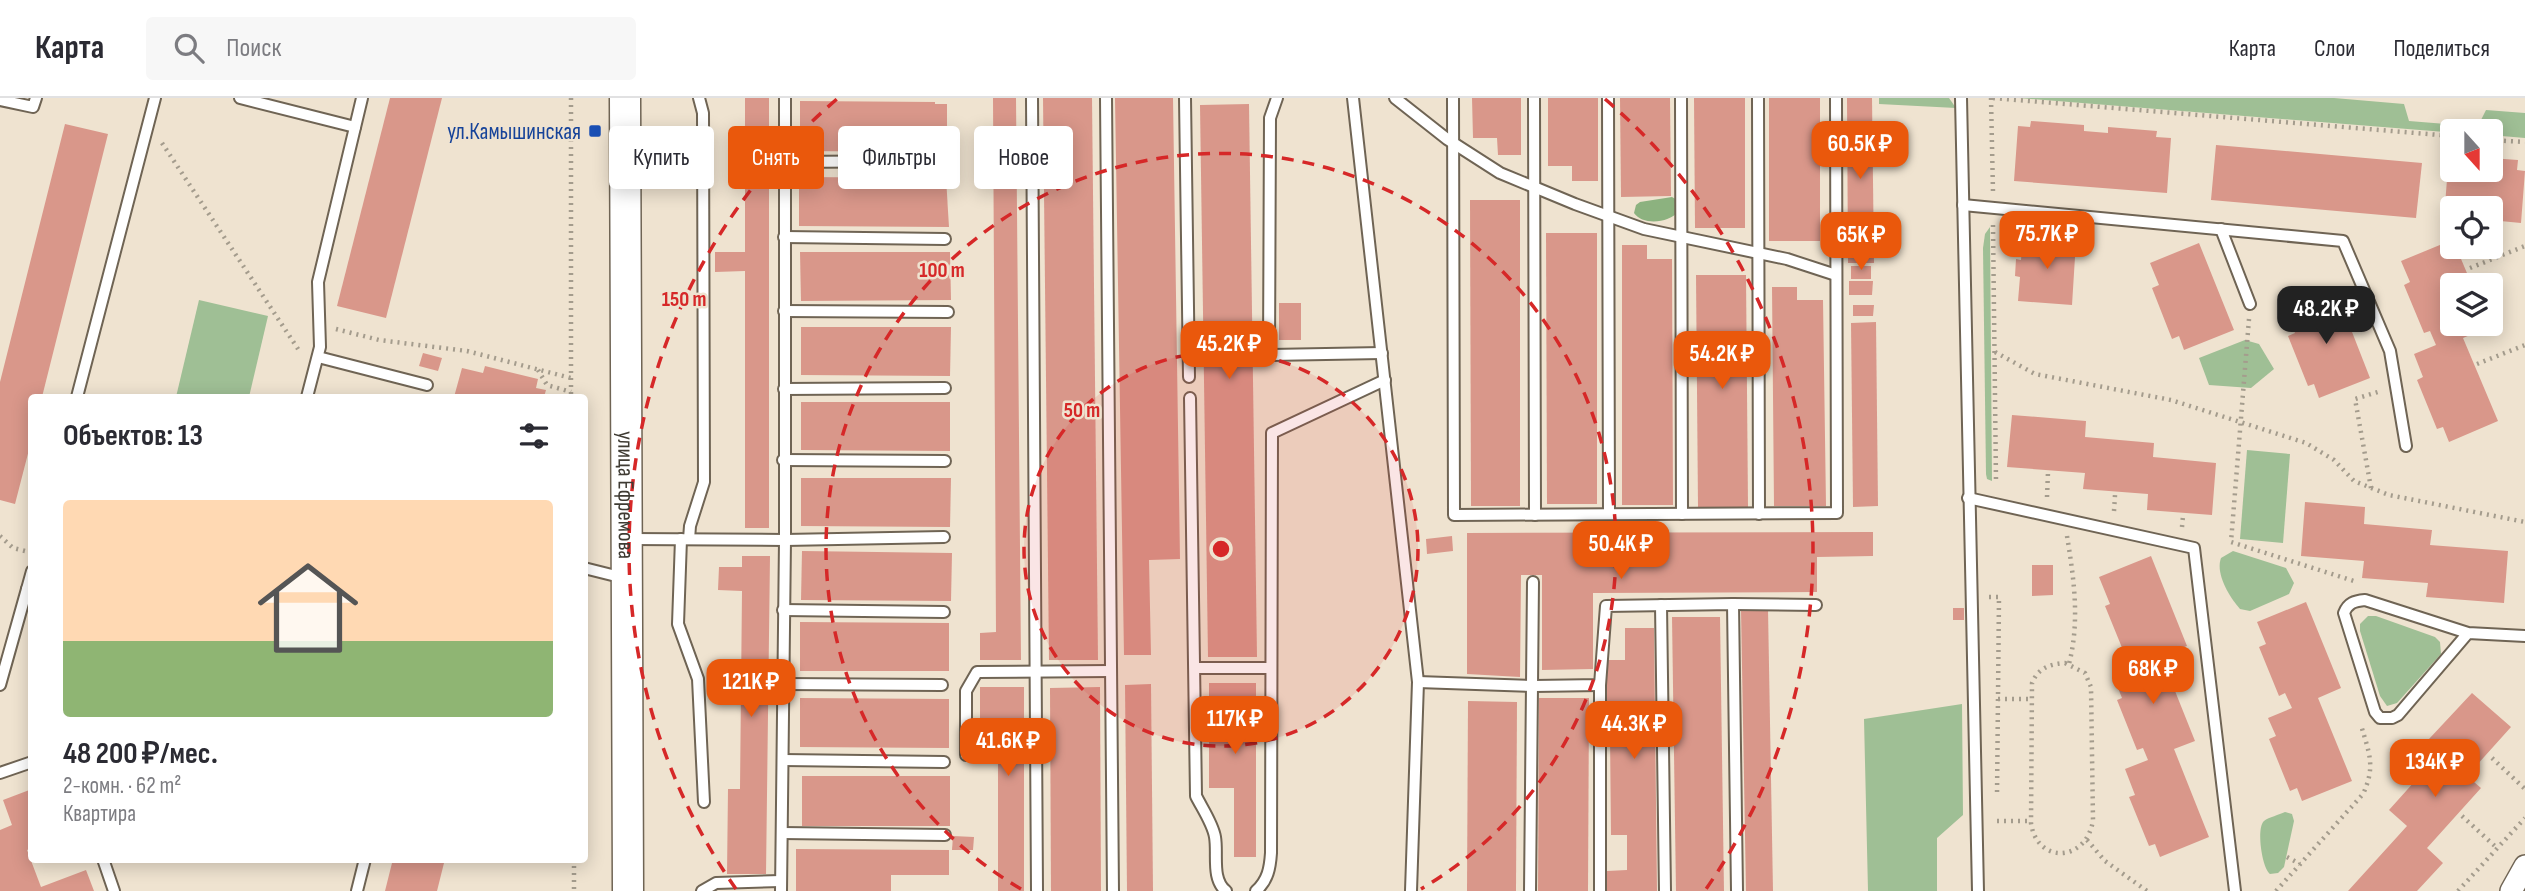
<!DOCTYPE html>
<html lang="ru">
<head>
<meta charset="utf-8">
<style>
  body { margin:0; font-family:"Sofia Sans Condensed",sans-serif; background:#f7f7f7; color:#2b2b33; height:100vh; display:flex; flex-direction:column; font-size:26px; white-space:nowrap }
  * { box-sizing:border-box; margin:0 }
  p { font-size:23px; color:#7c7c81 }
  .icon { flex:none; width:38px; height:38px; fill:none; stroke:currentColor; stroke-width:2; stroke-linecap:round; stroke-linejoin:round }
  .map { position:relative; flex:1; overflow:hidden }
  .drawer { position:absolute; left:28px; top:296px; width:560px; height:469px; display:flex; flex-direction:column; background:#fff; border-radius:7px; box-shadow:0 4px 18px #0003 }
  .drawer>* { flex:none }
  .top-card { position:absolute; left:609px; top:28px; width:665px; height:63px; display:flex; gap:14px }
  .needle { width:46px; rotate:159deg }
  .fabs { position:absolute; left:2440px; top:21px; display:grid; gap:14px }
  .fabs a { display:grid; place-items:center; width:63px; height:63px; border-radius:7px; background:#fff; box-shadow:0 4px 18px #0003; font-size:35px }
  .price { position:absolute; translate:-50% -60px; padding:0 16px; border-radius:14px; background:#ea580c; color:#fff; font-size:23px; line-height:46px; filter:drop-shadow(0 2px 4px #0008) }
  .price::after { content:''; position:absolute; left:50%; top:42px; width:21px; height:16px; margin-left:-10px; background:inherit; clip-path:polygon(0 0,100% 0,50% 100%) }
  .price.on { background:#222; color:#fff }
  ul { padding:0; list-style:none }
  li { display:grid; align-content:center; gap:14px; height:371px; padding:0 35px }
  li+li { border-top:2px solid #e1e1e2 }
  li span { display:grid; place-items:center; height:217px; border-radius:7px; color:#555 }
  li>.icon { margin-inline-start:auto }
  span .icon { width:126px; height:126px; fill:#fffc; stroke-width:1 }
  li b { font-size:30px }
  h2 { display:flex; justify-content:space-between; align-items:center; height:84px; padding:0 35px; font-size:30px }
  .pill { padding:0 24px; border-radius:7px; background:#fff; box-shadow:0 4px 18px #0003; font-size:24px; line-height:63px }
  .pill.on { background:#ea580c; color:#fff }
  header { display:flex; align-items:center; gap:42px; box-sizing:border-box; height:98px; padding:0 35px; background:#fff; border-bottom:2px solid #e1e1e2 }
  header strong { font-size:33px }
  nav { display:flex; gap:38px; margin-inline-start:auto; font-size:24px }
  .search { width:490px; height:63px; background:#f7f7f7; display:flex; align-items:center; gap:18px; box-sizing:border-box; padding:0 24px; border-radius:7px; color:#7c7c81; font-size:26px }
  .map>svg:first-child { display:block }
</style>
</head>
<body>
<header>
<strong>Карта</strong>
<div class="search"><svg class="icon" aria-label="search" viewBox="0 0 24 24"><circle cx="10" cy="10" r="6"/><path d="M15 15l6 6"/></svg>Поиск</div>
<nav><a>Карта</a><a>Слои</a><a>Поделиться</a></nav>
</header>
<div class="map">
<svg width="2525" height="793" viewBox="0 0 2525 793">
  <rect width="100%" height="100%" fill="#efe3d0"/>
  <!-- green -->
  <g fill="#9fbf95">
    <polygon points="1879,0 1949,0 1956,10 1879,6"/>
    <polygon points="2019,0 2334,0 2404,6 2409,23 2446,26 2445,34"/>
    <polygon points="2486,12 2525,15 2525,40 2490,37 2490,33 2455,33 2456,26 2478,28"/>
    <polygon points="1990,129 1992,383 1987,381 1986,376 1983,150 1985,136"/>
    <polygon points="199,202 268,218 249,299 176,299"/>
    <polygon points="2245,242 2259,246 2274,271 2251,290 2209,287 2199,260"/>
    <polygon points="2247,352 2290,356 2283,445 2240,441"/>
    <path d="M2233,453L2286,470L2294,485L2289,496L2250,513L2240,511C2230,500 2215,476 2221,460Z"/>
    <polygon points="2368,518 2376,518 2435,539 2440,544 2441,556 2397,605 2387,608 2380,598 2360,533 2360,526"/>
    <polygon points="1962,606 1963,717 1937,740 1937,793 1868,793 1864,621"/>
    <path d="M2285,714L2292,716L2294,723L2284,769L2278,775L2270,776C2262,770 2256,730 2264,723C2269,719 2279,717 2285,714Z"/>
  </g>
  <!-- forest -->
  <path fill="#8cb27f" d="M1672,99L1677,102L1679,113C1669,125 1643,128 1634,115L1636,107L1640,104Z"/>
  <!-- building -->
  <g fill="#d9978a">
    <polygon points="390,0 442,0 386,220 337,208"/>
    <polygon points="745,0 769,0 769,430 745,430 745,173 715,174 715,154 745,154"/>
    <polygon points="993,0 1016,0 1021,562 980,562 980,535 996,534"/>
    <polygon points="1043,0 1092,0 1098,562 1049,562"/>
    <polygon points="1115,0 1173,0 1180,461 1149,462 1151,557 1124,557"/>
    <polygon points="1472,0 1521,0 1521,57 1498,57 1497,40 1473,40"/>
    <polygon points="1548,0 1598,0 1598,83 1572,83 1572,68 1548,68"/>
    <polygon points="1620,0 1670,0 1671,98 1621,99"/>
    <polygon points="1694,0 1745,0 1745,130 1695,130"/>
    <rect x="1769" y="0" width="51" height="143"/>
    <polygon points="1847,0 1872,0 1874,165 1848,165"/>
    <polygon points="800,3 935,4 935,6 947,6 947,51 934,51 934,54 800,53"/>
    <polygon points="1249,6 1257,559 1208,559 1200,7"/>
    <polygon points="2031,23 2084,27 2084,33 2108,35 2108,29 2157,33 2156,39 2171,40 2167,95 2014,83 2018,28 2030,29"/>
    <polygon points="65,26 108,36 42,299 32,299 32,340 15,406 0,402 0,284"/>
    <polygon points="2216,47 2422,65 2416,120 2211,102"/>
    <polygon points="2449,56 2452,57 2452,72 2490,72 2490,60 2518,62 2517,72 2525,73 2521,125 2490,122 2490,110 2467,110 2445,107"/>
    <polygon points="799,79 946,80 949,129 799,128"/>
    <polygon points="1470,102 1520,102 1520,408 1471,408"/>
    <polygon points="1546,135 1597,135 1597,406 1547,406"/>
    <polygon points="2023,139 2076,143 2072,207 2018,203 2020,179 2015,178 2016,161 2021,162"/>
    <polygon points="2452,142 2452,149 2456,149 2472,187 2452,187 2452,226 2488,226 2489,229 2463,240 2498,323 2449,344 2443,329 2437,331 2417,282 2423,279 2414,256 2436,247 2430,233 2424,235 2404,187 2410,184 2401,163"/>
    <polygon points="2199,145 2234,232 2184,252 2179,238 2172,241 2152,190 2159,187 2150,165"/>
    <polygon points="1622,147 1647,147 1647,161 1672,161 1673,407 1622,407"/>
    <polygon points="800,154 950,154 951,202 801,203"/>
    <rect x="1851" y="168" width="20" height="13"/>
    <polygon points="1696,177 1746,177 1748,409 1698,409"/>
    <polygon points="1849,183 1873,183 1872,197 1849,197"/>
    <polygon points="1772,189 1797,189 1797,202 1823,202 1826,408 1774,408"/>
    <polygon points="2336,193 2370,280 2319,300 2314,286 2308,288 2288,238 2295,235 2286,213"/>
    <rect x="1279" y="205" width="22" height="37"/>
    <polygon points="1853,207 1874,207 1873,218 1853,218"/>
    <polygon points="1876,224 1878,408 1853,409 1851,225"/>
    <polygon points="801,229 951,229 950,278 801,277"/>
    <polygon points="423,255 442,260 438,273 419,268"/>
    <polygon points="485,268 538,281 536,290 546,292 544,299 454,299 462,270 483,275"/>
    <polygon points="801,304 950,304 950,353 801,352"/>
    <polygon points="2012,317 2086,323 2085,339 2154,345 2153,359 2216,365 2212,417 2147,412 2148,396 2083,391 2085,375 2007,369"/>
    <polygon points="801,380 951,380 950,429 801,428"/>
    <polygon points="2305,404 2365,409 2364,426 2432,432 2430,447 2508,453 2504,505 2426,499 2428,485 2362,480 2364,463 2301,458"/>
    <polygon points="1873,434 1873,458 1817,459 1817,494 1593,495 1593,571 1542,572 1542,477 1521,477 1520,579 1467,576 1467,435"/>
    <polygon points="1452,438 1453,453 1427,456 1426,441"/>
    <polygon points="802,453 952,455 951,503 801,502"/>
    <polygon points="742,458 770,458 766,776 727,776 728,691 740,691 742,493 718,492 719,469 742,469"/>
    <polygon points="2151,458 2187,548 2161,558 2195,643 2174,651 2209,739 2160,759 2155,746 2149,748 2129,699 2135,697 2125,671 2148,662 2143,650 2137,652 2117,602 2122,600 2112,575 2135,566 2130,555 2125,557 2105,508 2110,506 2099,479"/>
    <polygon points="2032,467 2053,467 2053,497 2032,498"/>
    <polygon points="2306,504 2341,590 2318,600 2352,683 2302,703 2297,690 2290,693 2269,641 2276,638 2268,620 2292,610 2285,595 2279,598 2259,549 2266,546 2257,524"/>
    <rect x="1953" y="510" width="11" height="12"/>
    <polygon points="1768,511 1773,793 1746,793 1741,512"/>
    <polygon points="1672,519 1720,519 1724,793 1676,793"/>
    <polygon points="800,524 949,525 949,573 800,573"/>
    <polygon points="1625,530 1654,530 1657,793 1607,793 1607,773 1627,772 1627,737 1611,737 1610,636 1626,636 1626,614 1607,615 1606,562 1625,562"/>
    <polygon points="1209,585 1256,585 1256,759 1234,759 1234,690 1209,690"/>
    <polygon points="1151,586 1153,793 1127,793 1125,587"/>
    <polygon points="980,589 1024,589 1024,793 998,793 998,640 980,640"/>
    <polygon points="1100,589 1101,793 1051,793 1050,590"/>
    <polygon points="2472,595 2511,629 2467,678 2481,690 2427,750 2443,765 2417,793 2348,793 2407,728 2389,712 2442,653 2429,641"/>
    <polygon points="800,600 949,601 949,650 800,649"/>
    <polygon points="1539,600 1589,600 1588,793 1538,793"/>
    <polygon points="1468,603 1517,604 1516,793 1467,793"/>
    <rect x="802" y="678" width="148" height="50"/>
    <polygon points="32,691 32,750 27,752 41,789 86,772 94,793 0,793 0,732 12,727 3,702"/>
    <polygon points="953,738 974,739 973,752 952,752"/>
    <polygon points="796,751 949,752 949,777 891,777 891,793 796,793"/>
    <polygon points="393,761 445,761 437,793 385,793"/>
  </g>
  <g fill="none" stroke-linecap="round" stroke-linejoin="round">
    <defs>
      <g id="lane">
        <polyline points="240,0 355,29"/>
        <polyline points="1032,0 1037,793"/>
        <polyline points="1106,0 1113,793"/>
        <polyline points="1185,0 1189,279"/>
        <polyline points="1277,0 1270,20 1269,257 1382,255"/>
        <polyline points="1353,0 1418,584 1411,793"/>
        <polyline points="1395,0 1447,41 1500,75 1575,106 1644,131 1787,161 1836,177"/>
        <polyline points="1453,0 1454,417 1837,415 1836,0"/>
        <polyline points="1534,0 1535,417"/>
        <polyline points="1608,0 1609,416"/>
        <polyline points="1681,0 1682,416"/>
        <polyline points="1758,0 1759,416"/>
        <polyline points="1961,0 1978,793"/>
        <polyline points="0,2 33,9 36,0"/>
        <polyline points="784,64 940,63"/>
        <polyline points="1963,107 2343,143 2390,253 2406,348"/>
        <polyline points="2221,131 2250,206"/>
        <polyline points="784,139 945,141"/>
        <polyline points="784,213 948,214"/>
        <polyline points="318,259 427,287"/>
        <polyline points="784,291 945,290"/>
        <polyline points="77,299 155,0"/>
        <polyline points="307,299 320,249 318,184 362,0"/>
        <path d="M1190,300L1196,698C1202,710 1213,726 1215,739C1218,756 1211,781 1226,793"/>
        <polyline points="783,362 945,363"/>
        <polyline points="1968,400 2194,450 2235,793"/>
        <polyline points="630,441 785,442 944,439"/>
        <polyline points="681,441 678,526 698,581 704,704"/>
        <polyline points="689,441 690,428 704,384 703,15 699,0"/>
        <polyline points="584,470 624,480"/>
        <polyline points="27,491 32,473"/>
        <polyline points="1733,506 1816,507"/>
        <polyline points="1661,507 1665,793"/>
        <polyline points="783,512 944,514"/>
        <path d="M2468,535L2398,617L2392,620H2380L2375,614L2344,515C2348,505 2354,503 2365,502L2468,535L2525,538"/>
        <polyline points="1195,570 1271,570"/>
        <polyline points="1418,584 1534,588 1600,587 1606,508 1733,506 1737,793"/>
        <polyline points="783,586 942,587"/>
        <polyline points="0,587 27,491 32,493"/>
        <polyline points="989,657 966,657 966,593 977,574 1111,573"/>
        <polyline points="783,662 944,664"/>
        <polyline points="0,675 32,664"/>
        <polyline points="782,735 945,737"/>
        <polyline points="103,761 114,793"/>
        <polyline points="357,793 365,761"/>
        <polyline points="702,793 716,785 781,783"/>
        <polyline points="781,793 785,442 785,0"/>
        <path d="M1256,793C1268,782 1270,770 1271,755L1272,335L1385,282"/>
        <polyline points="1530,793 1533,484"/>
        <polyline points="1600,793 1600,587"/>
      </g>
      <polyline id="street" points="2511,793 2525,768"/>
      <g id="secondary">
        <path id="s1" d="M625,0L628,793"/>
      </g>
    </defs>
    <!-- lane casing -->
    <use href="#lane" stroke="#6f6454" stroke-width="14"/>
    <!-- street casing -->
    <use href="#street" stroke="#6f6454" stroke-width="24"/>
    <!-- secondary casing -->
    <use href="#secondary" stroke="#6f6454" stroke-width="33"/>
    <!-- path -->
    <g stroke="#a49c8d" stroke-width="4.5" stroke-dasharray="2 5" stroke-linecap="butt">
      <polyline points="571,0 571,299"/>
      <polyline points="1991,0 1993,94"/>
      <polyline points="1993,0 2452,38"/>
      <polyline points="2490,42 2525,44"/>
      <polyline points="162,45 300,254"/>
      <polyline points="1993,127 1996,383"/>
      <polyline points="2470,170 2525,148"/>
      <polyline points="2249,221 2231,444 2357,484"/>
      <polyline points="336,231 379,242 467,253 571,280"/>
      <polyline points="1995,254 2035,276 2171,302 2306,345 2334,362 2354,383 2389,397 2525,424"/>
      <polyline points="2477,266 2525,247"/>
      <polyline points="538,272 547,287 571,294"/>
      <polyline points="2371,390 2355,301 2381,293"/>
      <polyline points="2047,399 2048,374"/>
      <polyline points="2114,413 2115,397"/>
      <polyline points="2182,429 2183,418"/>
      <polyline points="0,438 13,450 29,454"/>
      <path d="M2067,438C2074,481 2080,523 2069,566"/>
      <polyline points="1989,499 1999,499 1997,698"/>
      <path d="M2065,565L2085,575L2091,589L2093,722C2087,764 2037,767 2031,725L2032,585C2038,570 2050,566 2065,565Z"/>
      <polyline points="1998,601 2031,601"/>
      <polyline points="2492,660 2525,691"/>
      <polyline points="2462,718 2497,750"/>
      <polyline points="1997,723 2031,723"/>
      <polyline points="2087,742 2105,763 2147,793"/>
      <polyline points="2287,759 2300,766"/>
      <polyline points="574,761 574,793"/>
      <path d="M2276,793L2363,696C2376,668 2369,655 2361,627"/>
      <polyline points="2458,793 2525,720"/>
    </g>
    <!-- lane -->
    <use href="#lane" stroke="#fff" stroke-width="10"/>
    <!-- street -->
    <use href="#street" stroke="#fff" stroke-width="21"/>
    <!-- secondary -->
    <use href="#secondary" stroke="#fff" stroke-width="30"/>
  </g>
  <!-- distance rings -->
  <circle cx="1221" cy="451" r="197" fill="#d62828" fill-opacity=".12"/>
  <g fill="none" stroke="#d62828" stroke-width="3.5" stroke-dasharray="12 9">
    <circle cx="1221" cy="451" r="197"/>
    <path d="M1021 791A395 395 0 1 1 1421 791"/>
    <path d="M736 791A592 592 0 0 1 837 1M1605 1A592 592 0 0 1 1706 791"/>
  </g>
  <!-- markers -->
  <rect fill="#1a4fb4" stroke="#efe3d0" stroke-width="2.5" x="588" y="26" width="14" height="14" rx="3.5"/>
  <g text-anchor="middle" stroke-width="5" stroke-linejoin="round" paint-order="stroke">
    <!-- transit labels -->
    <g font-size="23" fill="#164399" stroke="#efe3d0" text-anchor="end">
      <text x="581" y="41">ул.Камышинская</text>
    </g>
    <!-- street labels -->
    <g font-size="23" fill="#3f3b33" stroke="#efe3d0">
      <text dy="8" stroke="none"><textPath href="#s1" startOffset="397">улица Ефремова</textPath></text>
    </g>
  </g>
  <circle cx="1221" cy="451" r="10" fill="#d62828" stroke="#efe3d0" stroke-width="3.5"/>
  <g font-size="21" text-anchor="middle" font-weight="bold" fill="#d62828" stroke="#efe3d0" stroke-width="5" stroke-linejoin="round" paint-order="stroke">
    <text x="942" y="179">100 m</text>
    <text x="684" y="208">150 m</text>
    <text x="1082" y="319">50 m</text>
  </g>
</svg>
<div class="fabs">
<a><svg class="needle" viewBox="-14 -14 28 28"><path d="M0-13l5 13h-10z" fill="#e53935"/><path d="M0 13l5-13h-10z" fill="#7c7c81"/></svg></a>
<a><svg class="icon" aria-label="locate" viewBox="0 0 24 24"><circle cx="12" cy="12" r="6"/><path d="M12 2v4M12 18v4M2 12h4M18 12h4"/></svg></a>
<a><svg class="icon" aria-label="layers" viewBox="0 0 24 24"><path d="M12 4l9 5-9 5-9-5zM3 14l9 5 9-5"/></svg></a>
</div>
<b class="price" style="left:1860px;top:83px">60.5K ₽</b>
<b class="price" style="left:2047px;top:173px">75.7K ₽</b>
<b class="price" style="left:1861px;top:174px">65K ₽</b>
<b class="price on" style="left:2326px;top:248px">48.2K ₽</b>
<b class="price" style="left:1229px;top:283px">45.2K ₽</b>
<b class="price" style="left:1722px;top:293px">54.2K ₽</b>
<b class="price" style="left:1621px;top:483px">50.4K ₽</b>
<b class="price" style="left:2153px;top:608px">68K ₽</b>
<b class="price" style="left:751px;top:621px">121K ₽</b>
<b class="price" style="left:1235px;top:658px">117K ₽</b>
<b class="price" style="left:1634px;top:663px">44.3K ₽</b>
<b class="price" style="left:1008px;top:680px">41.6K ₽</b>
<b class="price" style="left:2435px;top:701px">134K ₽</b>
<div class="top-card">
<a class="pill">Купить</a>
<a class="pill on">Снять</a>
<a class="pill">Фильтры</a>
<a class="pill">Новое</a>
</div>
<section class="drawer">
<h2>Объектов: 13<svg class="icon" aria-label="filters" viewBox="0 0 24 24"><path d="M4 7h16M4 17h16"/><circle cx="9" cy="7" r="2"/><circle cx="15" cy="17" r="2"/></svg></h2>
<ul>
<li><span style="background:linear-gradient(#ffd9b3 65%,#8fb573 0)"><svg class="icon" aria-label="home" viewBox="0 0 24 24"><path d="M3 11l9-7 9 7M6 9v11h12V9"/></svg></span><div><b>48 200 ₽/мес.</b><p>2-комн. · 62 m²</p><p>Квартира</p></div></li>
</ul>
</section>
</div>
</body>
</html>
